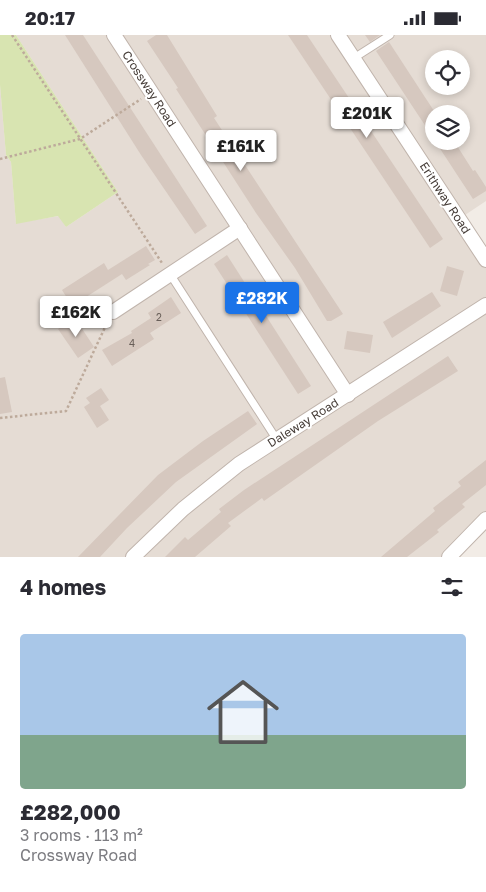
<!DOCTYPE html>
<html lang="en">
<head>
<meta charset="utf-8">
<style>
  body { margin:0; font-family:"Golos Text",sans-serif; background:#f7f7f7; color:#2b2b33; height:100vh; display:flex; flex-direction:column; font-size:19px; white-space:nowrap }
  * { box-sizing:border-box; margin:0 }
  p { font-size:16px; color:#7c7c81 }
  .icon { flex:none; width:28px; height:28px; fill:none; stroke:currentColor; stroke-width:2; stroke-linecap:round; stroke-linejoin:round }
  .map { position:relative; height:522px; overflow:hidden }
  .side { display:flex; flex-direction:column; background:#fff; flex:1 }
  .side>* { flex:none }
  .fabs { position:absolute; left:425px; top:15px; display:grid; gap:10px }
  .fabs a { display:grid; place-items:center; width:45px; height:45px; border-radius:50%; background:#fff; box-shadow:0 2px 8px #0003; font-size:25px }
  .price { position:absolute; translate:-50% -42px; padding:0 11px; border-radius:5px; background:#fff; color:#222; font-size:16px; line-height:32px; filter:drop-shadow(0 1px 2px #0008) }
  .price::after { content:''; position:absolute; left:50%; top:30px; width:15px; height:11px; margin-left:-8px; background:inherit; clip-path:polygon(0 0,100% 0,50% 100%) }
  .price.current { background:#1a73e8; color:#fff }
  ul { padding:0; list-style:none }
  li { display:grid; align-content:center; gap:10px; height:265px; padding:0 20px }
  li span { display:grid; place-items:center; height:155px; border-radius:5px; color:#555 }
  li>.icon { margin-inline-start:auto }
  span .icon { width:90px; height:90px; fill:#fffc; stroke-width:1 }
  li b { font-size:21px }
  h2 { display:flex; justify-content:space-between; align-items:center; height:60px; padding:0 20px; font-size:21px }
  .status { display:flex; justify-content:space-between; align-items:center; height:35px; padding:0 25px; background:#fff; direction:ltr }
  .status svg { height:14px; fill:currentColor }
  .map>svg:first-child { display:block }
</style>
</head>
<body>
<div class="status"><b>20:17</b><svg viewBox="0 0 49 12"><path d="M0 12V9h3v3zM5 12V6h3v6zM10 12V3h3v9zM15 12V0h3v12zM26 1h20v11H26zM47 4h2v5h-2z"/></svg></div>
<div class="map">
<svg width="486" height="522" viewBox="0 0 486 522">
  <rect width="100%" height="100%" fill="#f2ece6"/>
  <!-- residential -->
  <path fill="#e5dcd4" fill-rule="evenodd" d="M16,0H486V166L459,184L486,225V484L449,522H0V50L6,120L11,127L16,188L59,181L66,192L118,157ZM434,24H461V51H434ZM434,79H461V106H434Z"/>
  <!-- green -->
  <polygon fill="#d8e4b1" points="0,0 16,0 118,157 66,192 58,181 16,189 11,127 6,120 0,50"/>
  <!-- building -->
  <g fill="#d6c8bf">
    <polygon points="65,0 83,0 207,191 195,199 141,120"/>
    <polygon points="156,0 167,0 217,81 214,83 343,279 331,286 327,286 295,233 256,178 176,54 178,53 147,6"/>
    <polygon points="288,0 307,0 443,204 430,213"/>
    <polygon points="365,0 380,0 370,7"/>
    <polygon points="389,7 434,76 434,104 376,16"/>
    <polygon points="435,106 454,106 473,136 475,135 486,152 486,156 473,164"/>
    <polygon points="146,211 155,225 148,229 150,230 126,245 122,239 72,271 62,255 104,228 108,235"/>
    <polygon points="227,220 311,351 298,359 214,229"/>
    <polygon points="447,231 464,236 457,261 440,256"/>
    <polygon points="432,257 441,271 392,303 383,287"/>
    <polygon points="171,262 181,278 150,298 154,304 112,331 102,315 132,298 131,296 151,283 148,278"/>
    <polygon points="75,283 94,312 78,323 58,294"/>
    <polygon points="347,296 373,300 370,318 344,314"/>
    <polygon points="448,321 458,336 378,386 264,466 262,463 228,488 231,491 195,522 165,522 185,502 188,505 221,477 219,474 244,455"/>
    <polygon points="5,342 12,377 0,379 0,343"/>
    <polygon points="101,353 109,365 100,371 109,385 97,393 84,372 90,368 86,363"/>
    <polygon points="248,376 257,389 176,447 127,493 100,522 78,522 158,440 203,406"/>
    <polygon points="486,425 486,450 462,469 465,472 437,495 439,497 407,522 381,522 435,476 433,473 461,451 458,447"/>
  </g>
  <g fill="none" stroke-linecap="round" stroke-linejoin="round">
    <defs>
      <g id="service">
        <polyline points="354,23 390,0"/>
        <polyline points="170,239 277,405"/>
      </g>
      <g id="minor">
        <polyline points="114,0 348,360"/>
        <polyline points="338,0 486,225"/>
        <polyline points="113,277 240,193"/>
        <polyline points="133,522 183,474 239,429 486,270"/>
        <polyline points="449,522 486,484"/>
      </g>
    </defs>
    <!-- service casing -->
    <use href="#service" stroke="#c0b4ac" stroke-width="9"/>
    <!-- minor casing -->
    <use href="#minor" stroke="#c0b4ac" stroke-width="16"/>
    <!-- path -->
    <g stroke="#bdaa9b" stroke-width="2.5" stroke-dasharray="2.5 2.5" stroke-linecap="butt">
      <polyline points="12,0 162,228"/>
      <polyline points="0,124 80,104 141,64"/>
      <polyline points="0,383 66,376 107,288"/>
    </g>
    <!-- service -->
    <use href="#service" stroke="#fff" stroke-width="7"/>
    <!-- minor -->
    <use href="#minor" stroke="#fff" stroke-width="14"/>
  </g>
  <g text-anchor="middle" stroke-width="4" stroke-linejoin="round" paint-order="stroke">
    <!-- number labels -->
    <g font-size="10" fill="#685e58">
      <text x="159" y="286">2</text>
      <text x="132" y="312">4</text>
    </g>
    <!-- street labels -->
    <g font-size="12" fill="#443b36" stroke="#fff">
      <text transform="translate(149 54) rotate(57)" y="4">Crossway Road</text>
      <text transform="translate(445 163) rotate(57)" y="4">Erithway Road</text>
      <text transform="translate(303 388) rotate(-32)" y="4">Daleway Road</text>
    </g>
  </g>
</svg>
<div class="fabs">
<a><svg class="icon" aria-label="locate" viewBox="0 0 24 24"><circle cx="12" cy="12" r="6"/><path d="M12 2v4M12 18v4M2 12h4M18 12h4"/></svg></a>
<a><svg class="icon" aria-label="layers" viewBox="0 0 24 24"><path d="M12 4l9 5-9 5-9-5zM3 14l9 5 9-5"/></svg></a>
</div>
<b class="price" style="left:367px;top:104px">£201K</b>
<b class="price" style="left:241px;top:137px">£161K</b>
<b class="price current" style="left:262px;top:289px">£282K</b>
<b class="price" style="left:76px;top:303px">£162K</b>
</div>
<section class="side">
<h2>4 homes<svg class="icon" aria-label="filters" viewBox="0 0 24 24"><path d="M4 7h16M4 17h16"/><circle cx="9" cy="7" r="2"/><circle cx="15" cy="17" r="2"/></svg></h2>
<ul>
<li><span style="background:linear-gradient(#a9c7e8 65%,#7fa58c 0)"><svg class="icon" aria-label="home" viewBox="0 0 24 24"><path d="M3 11l9-7 9 7M6 9v11h12V9"/></svg></span><div><b>£282,000</b><p>3 rooms · 113 m²</p><p>Crossway Road</p></div></li>
</ul>
</section>
</body>
</html>
